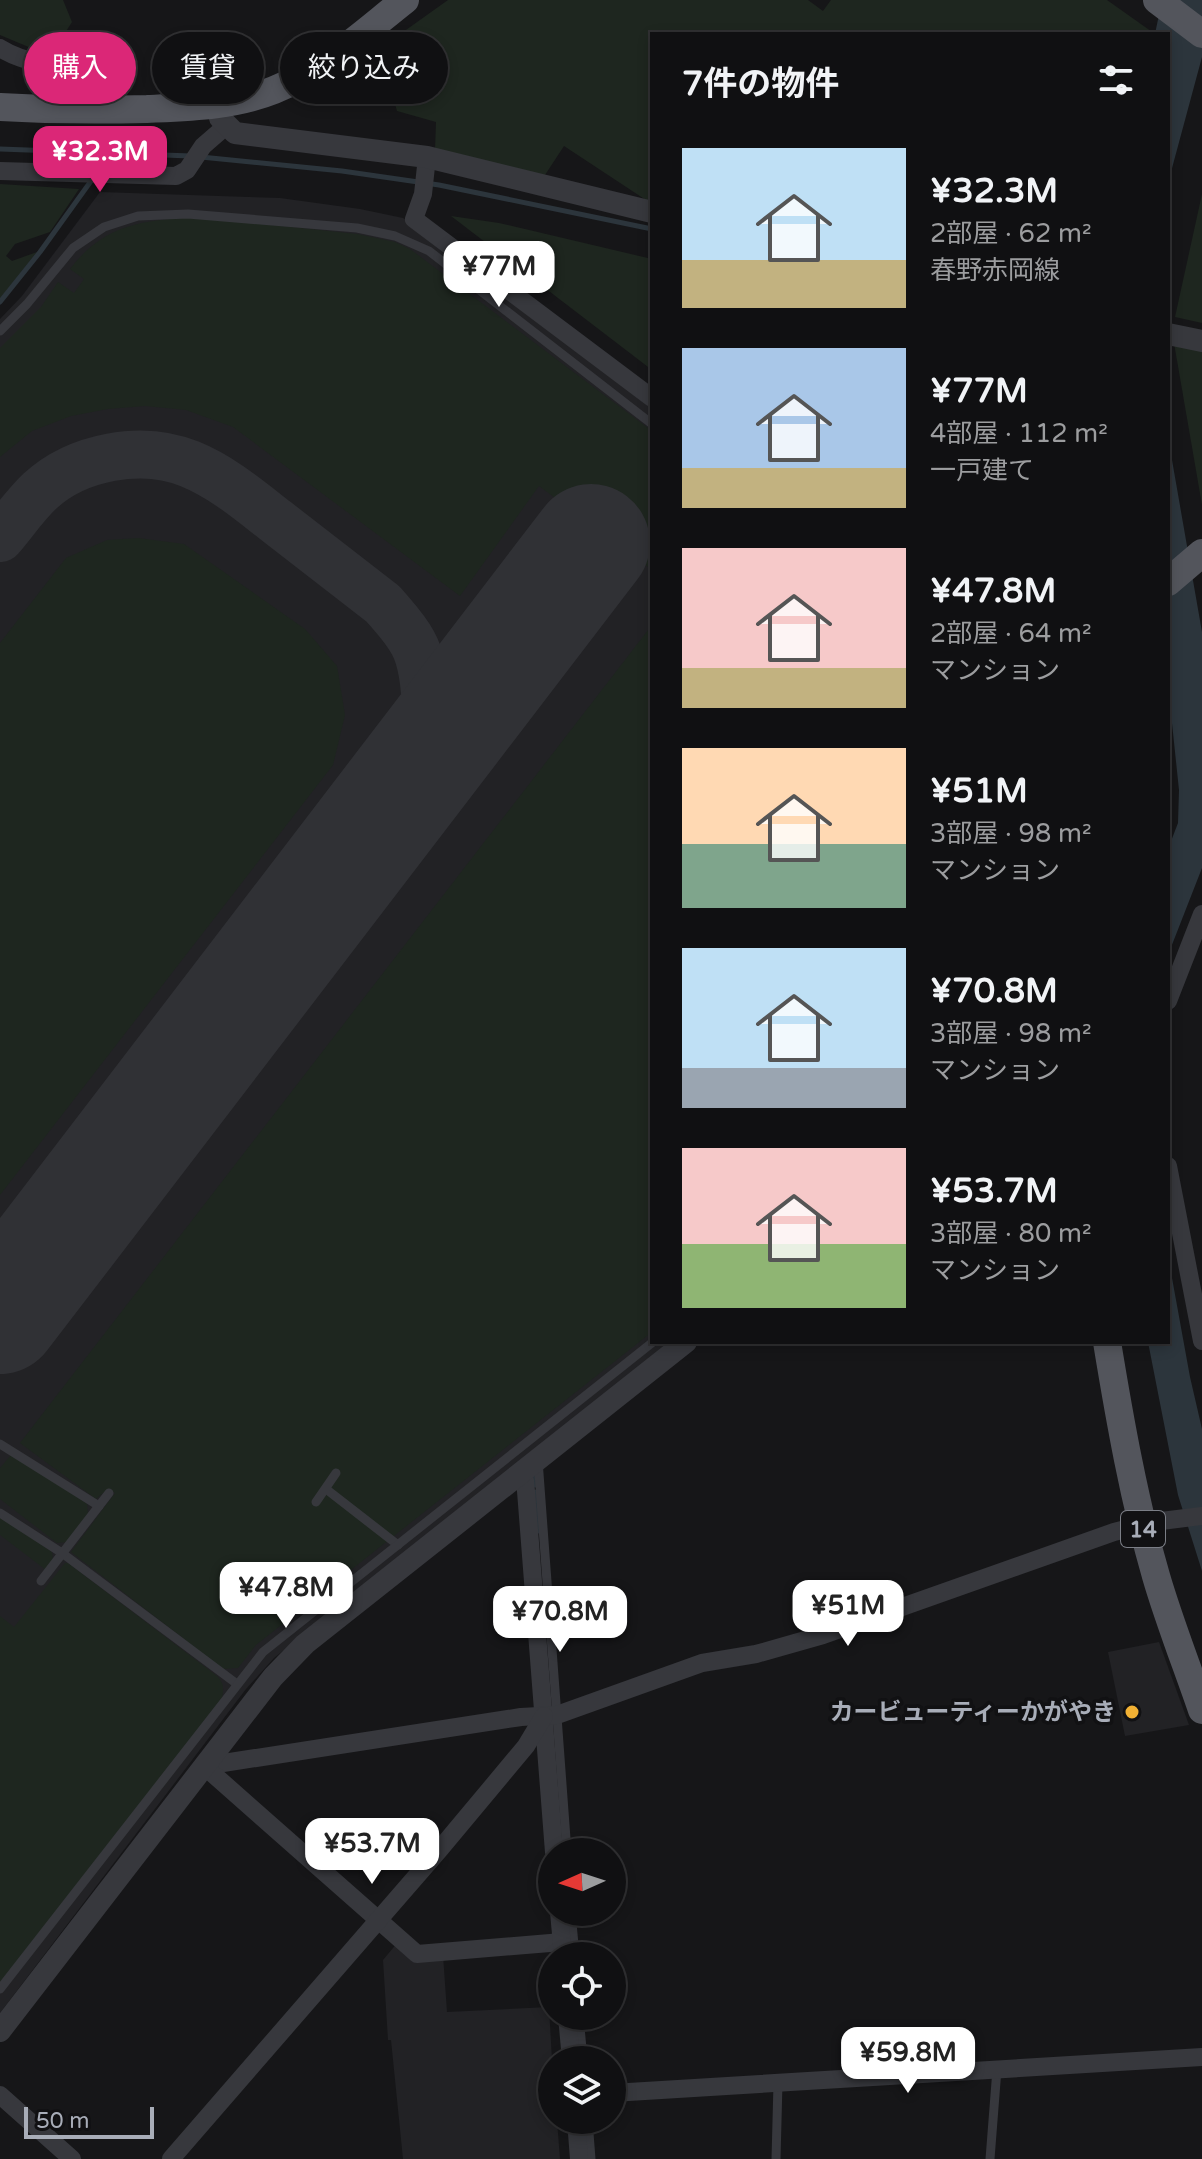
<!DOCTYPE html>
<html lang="ja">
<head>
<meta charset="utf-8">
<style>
  body { margin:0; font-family:"Varela Round","Noto Sans JP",sans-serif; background:#1e1e20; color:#f1f3f6; height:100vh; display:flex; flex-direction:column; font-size:30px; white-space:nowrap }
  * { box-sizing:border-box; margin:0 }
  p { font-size:26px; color:#9c9d9f }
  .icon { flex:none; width:44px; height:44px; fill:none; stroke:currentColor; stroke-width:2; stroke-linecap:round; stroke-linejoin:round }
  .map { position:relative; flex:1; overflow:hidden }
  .details { position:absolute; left:650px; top:32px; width:520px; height:1312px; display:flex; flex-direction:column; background:#101012; border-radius:0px; box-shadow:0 4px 12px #0003,0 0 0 2px #303032 }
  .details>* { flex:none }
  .top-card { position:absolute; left:24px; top:32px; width:506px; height:72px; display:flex; gap:16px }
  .needle { width:52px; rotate:267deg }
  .controls { position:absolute; left:538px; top:1838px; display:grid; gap:16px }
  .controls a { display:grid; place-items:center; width:88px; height:88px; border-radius:50%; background:#101012; box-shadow:0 4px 12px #0003,0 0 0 2px #303032; font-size:40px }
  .scale { position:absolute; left:24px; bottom:20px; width:130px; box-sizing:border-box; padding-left:8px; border:4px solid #a8adb8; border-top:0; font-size:22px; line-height:28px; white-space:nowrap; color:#a8adb8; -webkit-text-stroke:6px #111113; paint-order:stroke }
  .price { position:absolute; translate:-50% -68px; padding:0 18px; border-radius:16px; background:#fff; color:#222; font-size:26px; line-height:52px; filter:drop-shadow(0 2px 4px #0008) }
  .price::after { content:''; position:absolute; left:50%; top:48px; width:24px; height:18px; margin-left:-12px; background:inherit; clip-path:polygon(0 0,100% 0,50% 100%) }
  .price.selected { background:#db2777; color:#fff }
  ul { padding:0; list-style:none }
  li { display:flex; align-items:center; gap:24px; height:200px; padding:0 32px }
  li span { display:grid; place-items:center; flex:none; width:224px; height:160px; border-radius:0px; color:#555 }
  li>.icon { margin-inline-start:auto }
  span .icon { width:96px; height:96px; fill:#fffc; stroke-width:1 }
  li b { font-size:34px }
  h2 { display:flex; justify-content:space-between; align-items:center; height:96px; padding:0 32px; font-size:34px }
  .tag { padding:0 28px; border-radius:36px; background:#101012; box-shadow:0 4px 12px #0003,0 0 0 2px #303032; font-size:28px; line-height:72px }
  .tag.selected { background:#db2777; color:#fff }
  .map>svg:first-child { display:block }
</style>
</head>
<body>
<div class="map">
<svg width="1202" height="2159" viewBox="0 0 1202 2159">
  <rect width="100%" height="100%" fill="#161618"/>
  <!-- built -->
  <g fill="#222225">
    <polygon points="100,192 280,198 360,209 403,218 652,407 652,1342 672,1342 274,1658 246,1689 0,2013 0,319 22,296"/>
    <polygon points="1159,1642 1189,1725 1125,1736 1108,1652"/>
    <polygon points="398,1942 443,1955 447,2012 549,2007 552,2060 552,2120 557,2120 560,2159 403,2159 391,2040 388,2040 383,1960"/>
  </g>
  <!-- green -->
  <g fill="#1e261f">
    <polygon points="0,0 63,0 72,22 54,50 31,48 0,35"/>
    <polygon points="448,0 808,0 823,11 831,0 1107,0 1155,34 652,34 652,204 564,146 545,175 435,150 436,122 397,111 388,78 363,83 368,57"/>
    <polygon points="0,184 79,189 50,232 15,244 6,256 12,261 37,252 0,299"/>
    <polygon points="1202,194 1202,323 1175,317"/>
    <polygon points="451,216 499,223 652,259 652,370"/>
    <path d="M199,217L357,234L395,242L410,249L652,431V570L539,486L460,596L233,427L186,410L145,406L108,409L71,416L32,431L0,457V348L41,307L58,282L74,293L84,279L70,269C105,223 145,220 199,217Z"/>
    <polygon points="1174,343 1202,349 1202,505"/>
    <polygon points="138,538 184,544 305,629 337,666 345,715 333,765 0,1195 0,643 66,558 107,540"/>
    <polygon points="652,625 652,1332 256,1645 238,1668 223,1669 71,1552 115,1493 108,1489 96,1499 20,1443"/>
    <polygon points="16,1449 87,1504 88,1514 67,1542 57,1543 0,1499 0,1468"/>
    <polygon points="0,1513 52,1552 53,1560 46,1570 0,1535"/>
    <path d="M65,1563H68L217,1676C224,1683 224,1689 222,1698L0,1987V1616L14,1627Z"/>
  </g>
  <!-- water -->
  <g fill="#2c353c">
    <polygon points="1162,0 1202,0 1202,57 1168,183 1168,34 1155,34"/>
    <polygon points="1168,437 1202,632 1202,868 1168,955 1168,849 1178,823 1179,790 1168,685"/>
    <polygon points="1168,1256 1190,1377 1202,1429 1202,1571 1178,1495 1148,1342 1168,1342"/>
  </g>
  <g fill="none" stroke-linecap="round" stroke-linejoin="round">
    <!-- stream -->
    <g stroke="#2c353c" stroke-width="5">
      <polyline points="0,149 191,156"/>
      <polyline points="201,157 342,171 439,185 652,229"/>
      <polyline points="0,302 40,252 91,181"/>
      <polyline points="534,1475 535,1485"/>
      <polyline points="535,1492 538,1531"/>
    </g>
    <!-- taxiway -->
    <path stroke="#303135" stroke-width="48" d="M0,538C13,523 25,505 40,491C77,457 142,444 190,464C222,477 249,500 276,521C312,549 347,576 383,604C394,617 405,628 413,643C430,673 429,747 415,777C412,784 403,790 398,796"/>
    <!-- runway -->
    <polyline stroke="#303135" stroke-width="118" points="0,1315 591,543"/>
    <!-- service -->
    <g stroke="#37383d" stroke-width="9">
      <polyline points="0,331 27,304 73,248 104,227 138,216 188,214 357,228 395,236 429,251 652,424"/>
      <polyline points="0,1444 99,1506"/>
      <polyline points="538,1460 567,1852"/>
      <polyline points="326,1489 398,1545"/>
      <polyline points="316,1502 336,1473"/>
      <polyline points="0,1513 62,1553 237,1684"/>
      <polyline points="41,1581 109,1493"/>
      <polyline points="571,1912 575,1956"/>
      <polyline points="0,1989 263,1652 653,1342"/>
      <polyline points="579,2016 583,2060"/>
      <polyline points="588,2120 591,2159"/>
      <polyline points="776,2159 778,2083"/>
      <polyline points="990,2159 997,2069"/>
    </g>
    <!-- minor -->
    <g stroke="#37383d" stroke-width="18">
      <path d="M0,48C41,74 70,48 70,112"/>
      <polyline points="427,157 423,194 414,219 652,398"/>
      <polyline points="0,171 176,176 187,170 203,146 226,126"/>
      <polyline points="1168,1001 1202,914"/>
      <polyline points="1168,1166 1202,1341"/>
      <polyline points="520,1475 525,1481 526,1491 554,1852"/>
      <polyline points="204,1766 521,1717 557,1715 702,1663 756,1654 823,1635 1114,1532 1153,1522 1202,1516"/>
      <polyline points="204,1766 417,1954 562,1942"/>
      <polyline points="559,1912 563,1956"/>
      <polyline points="567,2016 571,2060"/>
      <polyline points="612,2093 1202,2057"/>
      <polyline points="0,2095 72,2159"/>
      <polyline points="576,2120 579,2159"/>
      <polyline points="171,2159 440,1849 526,1746 544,1716"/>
    </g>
    <!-- tertiary -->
    <g stroke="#37383d" stroke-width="22">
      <polyline points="218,103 220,118 235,133 427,157 652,212"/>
      <polyline points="1168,334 1202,341"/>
      <polyline points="0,2031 273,1677 305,1644 686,1342"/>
    </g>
    <!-- primary -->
    <g stroke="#53555c" stroke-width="28">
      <polyline points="1157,0 1202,34"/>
      <path d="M0,107C50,110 97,110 147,109C190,107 234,106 274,90C324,70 363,33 405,0"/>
      <polyline points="1168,582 1202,553"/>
      <path d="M1107,1342C1120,1421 1134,1500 1156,1576C1169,1621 1187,1666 1202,1710"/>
    </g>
  </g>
  <!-- markers -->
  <circle fill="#f2b134" stroke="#111113" stroke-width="3" cx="1132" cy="1712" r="8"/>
  <g text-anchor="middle" stroke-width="7" stroke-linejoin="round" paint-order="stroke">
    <!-- shield labels -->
    <rect fill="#111113" stroke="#7b7e86" stroke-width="2" x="1121" y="1511" width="44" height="36" rx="6"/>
    <g font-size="22" font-weight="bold" fill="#a8adb8">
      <text x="1143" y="1537">14</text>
    </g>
    <!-- poi labels -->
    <g font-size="24" font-weight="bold" fill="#a8adb8" stroke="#111113" text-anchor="end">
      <text x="1116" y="1720">カービューティーかがやき</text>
    </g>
  </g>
</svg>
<div class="controls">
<a><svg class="needle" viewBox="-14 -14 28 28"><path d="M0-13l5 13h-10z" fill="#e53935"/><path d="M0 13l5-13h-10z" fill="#9c9d9f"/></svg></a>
<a><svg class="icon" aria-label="locate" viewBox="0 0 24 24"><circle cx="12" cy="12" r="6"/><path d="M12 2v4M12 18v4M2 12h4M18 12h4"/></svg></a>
<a><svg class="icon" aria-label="layers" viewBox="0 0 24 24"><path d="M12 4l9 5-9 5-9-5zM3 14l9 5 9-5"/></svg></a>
</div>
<div class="scale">50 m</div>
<b class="price selected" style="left:100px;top:194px">¥32.3M</b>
<b class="price" style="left:499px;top:309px">¥77M</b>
<b class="price" style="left:286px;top:1630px">¥47.8M</b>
<b class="price" style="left:848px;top:1648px">¥51M</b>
<b class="price" style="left:560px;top:1654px">¥70.8M</b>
<b class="price" style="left:372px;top:1886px">¥53.7M</b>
<b class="price" style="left:908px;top:2095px">¥59.8M</b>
<div class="top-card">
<a class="tag selected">購入</a>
<a class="tag">賃貸</a>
<a class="tag">絞り込み</a>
</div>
<section class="details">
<h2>7件の物件<svg class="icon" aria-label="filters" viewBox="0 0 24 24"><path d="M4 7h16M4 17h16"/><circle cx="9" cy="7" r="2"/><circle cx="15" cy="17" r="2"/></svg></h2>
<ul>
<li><span style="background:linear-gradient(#bfe0f5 70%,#c2b280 0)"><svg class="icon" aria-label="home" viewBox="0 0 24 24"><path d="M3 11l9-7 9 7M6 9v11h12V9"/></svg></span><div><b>¥32.3M</b><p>2部屋 · 62 m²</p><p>春野赤岡線</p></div></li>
<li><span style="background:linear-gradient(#a9c7e8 75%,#c2b280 0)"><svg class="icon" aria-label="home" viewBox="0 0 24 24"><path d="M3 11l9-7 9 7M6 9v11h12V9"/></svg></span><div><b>¥77M</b><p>4部屋 · 112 m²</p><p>一戸建て</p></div></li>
<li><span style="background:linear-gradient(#f6c9c9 75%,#c2b280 0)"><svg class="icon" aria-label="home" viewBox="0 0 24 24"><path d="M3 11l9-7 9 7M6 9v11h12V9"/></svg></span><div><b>¥47.8M</b><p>2部屋 · 64 m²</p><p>マンション</p></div></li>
<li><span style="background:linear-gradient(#ffd9b3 60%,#7fa58c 0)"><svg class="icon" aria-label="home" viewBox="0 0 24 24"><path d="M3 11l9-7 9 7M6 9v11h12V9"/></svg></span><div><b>¥51M</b><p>3部屋 · 98 m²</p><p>マンション</p></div></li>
<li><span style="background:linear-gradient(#bfe0f5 75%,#9aa5b1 0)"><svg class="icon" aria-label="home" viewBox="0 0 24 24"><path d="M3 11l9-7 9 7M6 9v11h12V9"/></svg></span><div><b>¥70.8M</b><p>3部屋 · 98 m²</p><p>マンション</p></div></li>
<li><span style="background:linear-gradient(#f6c9c9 60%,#8fb573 0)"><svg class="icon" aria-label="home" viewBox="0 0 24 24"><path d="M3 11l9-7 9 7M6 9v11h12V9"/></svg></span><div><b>¥53.7M</b><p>3部屋 · 80 m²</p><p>マンション</p></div></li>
</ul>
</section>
</div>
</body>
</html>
